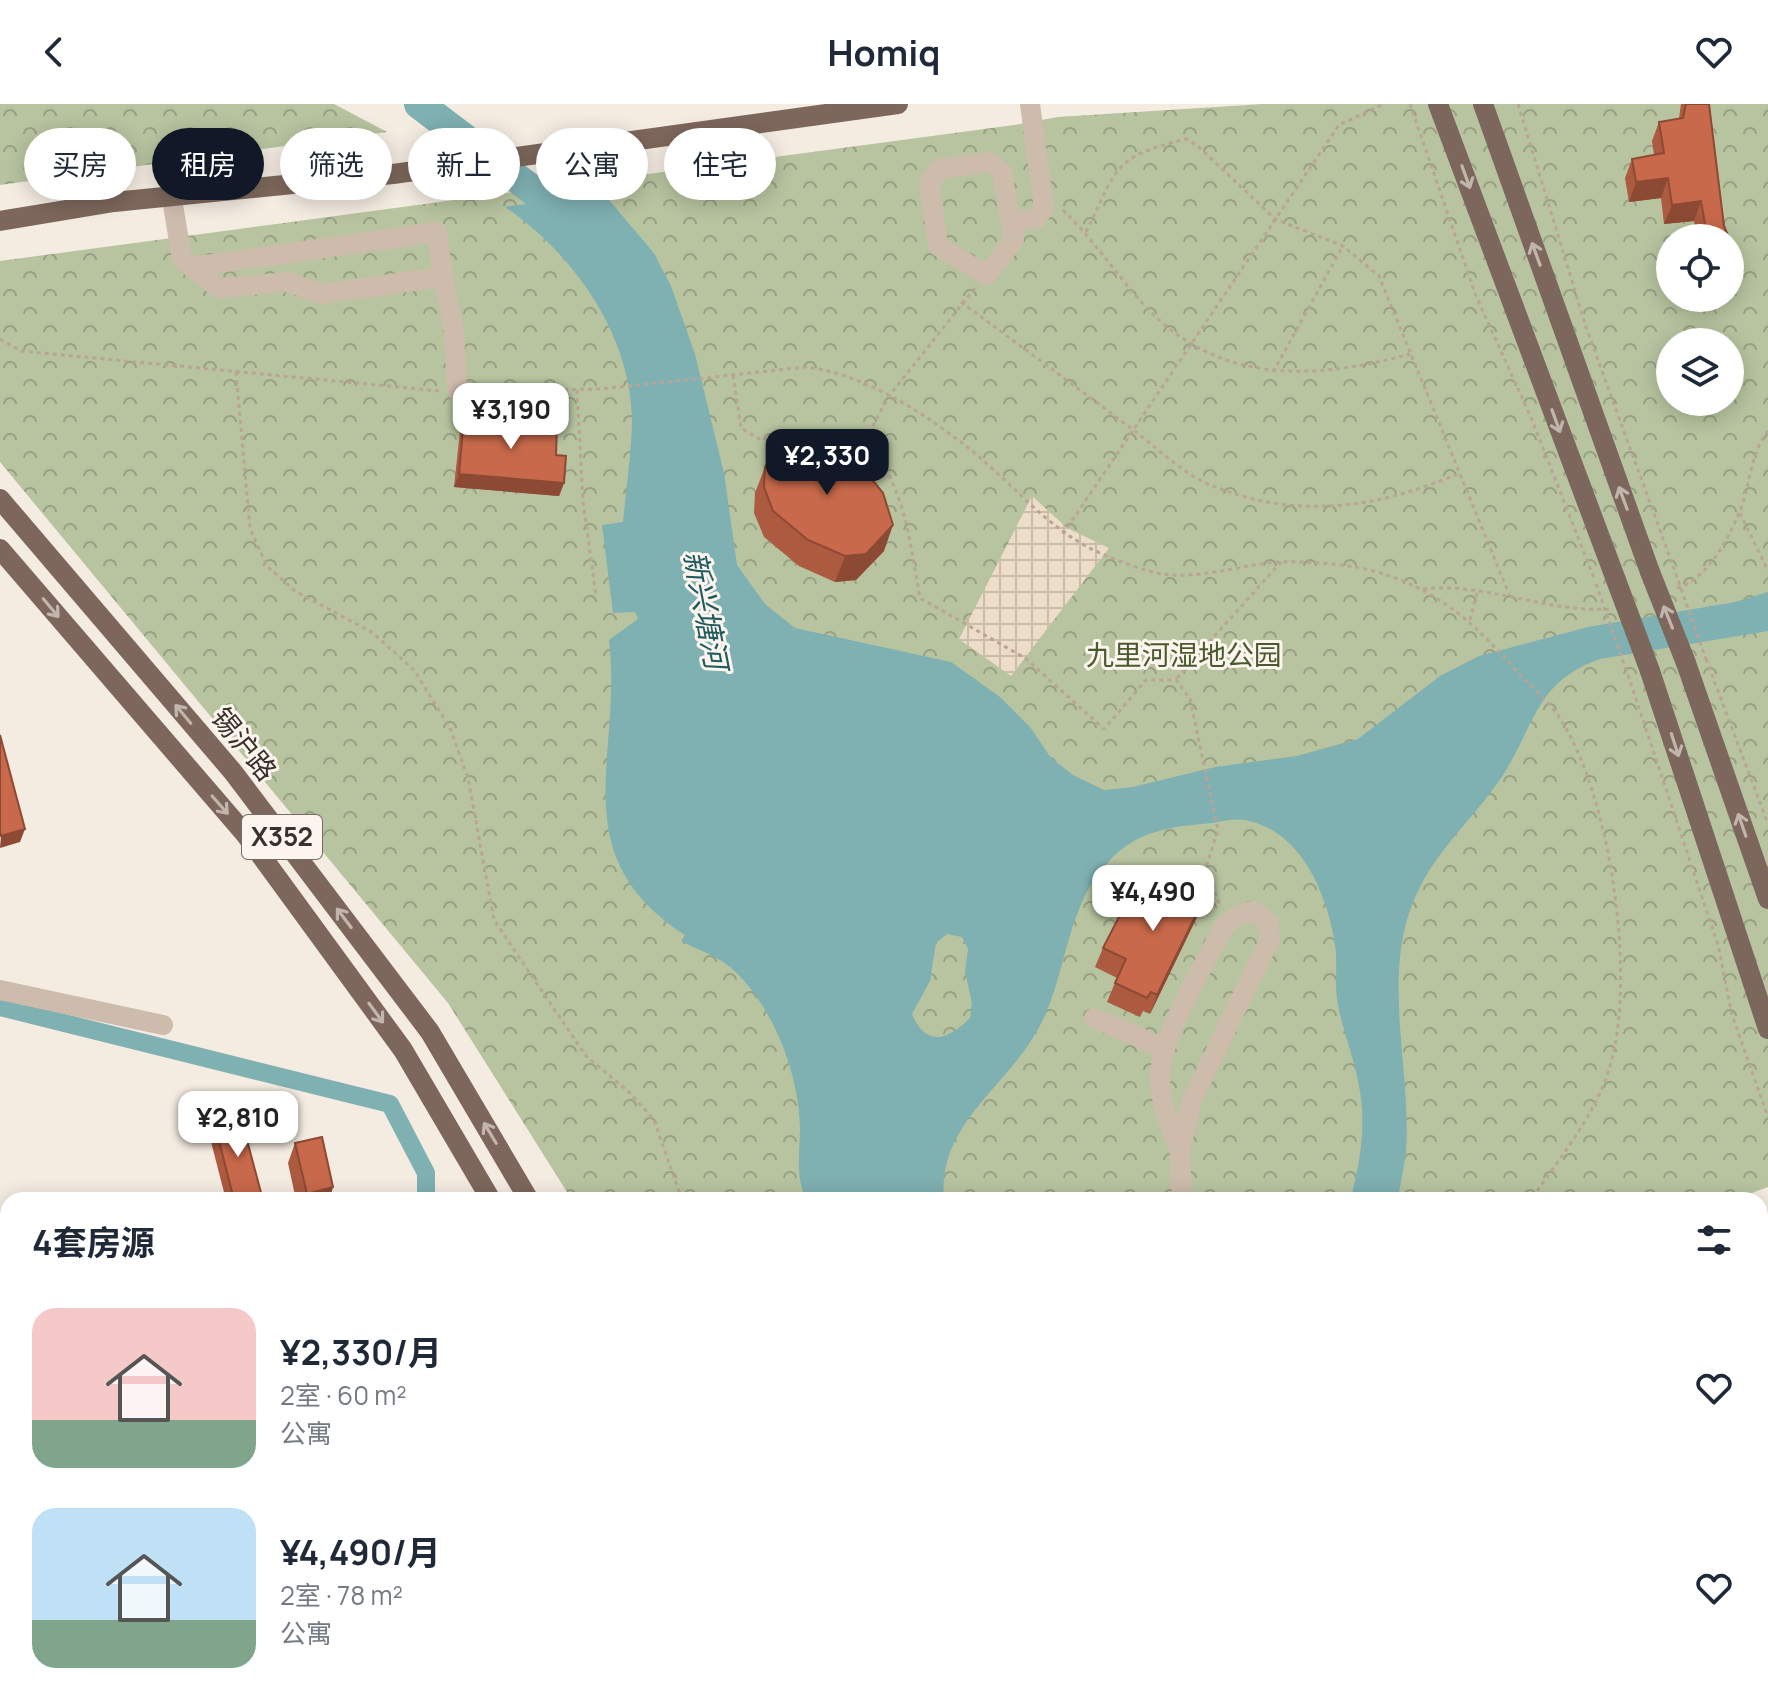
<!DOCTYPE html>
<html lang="zh">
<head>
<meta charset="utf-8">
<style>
  body { margin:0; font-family:Manrope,"Noto Sans SC",sans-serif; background:#f2f2f3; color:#1f2937; height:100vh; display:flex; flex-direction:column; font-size:30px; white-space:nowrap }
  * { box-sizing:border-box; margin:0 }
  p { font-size:26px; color:#747a83 }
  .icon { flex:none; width:44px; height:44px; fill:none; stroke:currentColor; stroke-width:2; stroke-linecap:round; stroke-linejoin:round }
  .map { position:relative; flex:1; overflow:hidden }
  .panel { position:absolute; left:0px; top:1088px; width:1768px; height:512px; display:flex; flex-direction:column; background:#fff; border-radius:24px 24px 0 0; box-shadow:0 4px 20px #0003 }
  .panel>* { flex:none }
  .banner { position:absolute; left:24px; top:24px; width:800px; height:72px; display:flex; gap:16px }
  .fabs { position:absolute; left:1656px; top:120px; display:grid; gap:16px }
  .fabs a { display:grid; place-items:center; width:88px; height:88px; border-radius:50%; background:#fff; box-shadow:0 4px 20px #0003; font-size:40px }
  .price { position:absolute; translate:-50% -68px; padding:0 18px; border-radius:16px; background:#fff; color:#222; font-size:26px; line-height:52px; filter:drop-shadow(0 2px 4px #0008) }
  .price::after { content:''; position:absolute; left:50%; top:48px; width:24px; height:18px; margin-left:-12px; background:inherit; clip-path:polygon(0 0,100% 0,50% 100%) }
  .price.current { background:#111827; color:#fff }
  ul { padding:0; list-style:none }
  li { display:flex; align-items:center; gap:24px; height:200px; padding:0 32px }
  li span { display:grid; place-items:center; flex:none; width:224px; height:160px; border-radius:24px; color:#555 }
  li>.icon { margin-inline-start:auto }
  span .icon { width:96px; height:96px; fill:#fffc; stroke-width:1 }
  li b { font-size:34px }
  h2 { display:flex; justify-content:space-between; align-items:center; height:96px; padding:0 32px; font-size:34px }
  .pill { padding:0 28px; border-radius:36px; background:#fff; box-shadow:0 4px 20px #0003; font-size:28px; line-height:72px }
  .pill.current { background:#111827; color:#fff }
  header { display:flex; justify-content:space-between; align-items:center; height:104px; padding:0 32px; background:#fff; font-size:36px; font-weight:700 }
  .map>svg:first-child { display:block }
</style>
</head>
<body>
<header><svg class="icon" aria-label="back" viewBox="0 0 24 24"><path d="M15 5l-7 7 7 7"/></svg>Homiq<svg class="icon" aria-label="heart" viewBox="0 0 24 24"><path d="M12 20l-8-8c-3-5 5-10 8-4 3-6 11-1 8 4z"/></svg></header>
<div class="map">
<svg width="1768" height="1600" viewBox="0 0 1768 1600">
  <defs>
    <pattern id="forest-crowns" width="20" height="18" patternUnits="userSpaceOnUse" patternTransform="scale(2)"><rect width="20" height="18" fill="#b8c4a0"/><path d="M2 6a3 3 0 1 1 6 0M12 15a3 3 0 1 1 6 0" fill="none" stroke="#97a083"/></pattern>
    <pattern id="plaza-grid" width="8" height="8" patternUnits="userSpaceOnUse" patternTransform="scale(2)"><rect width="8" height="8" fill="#ecdcc8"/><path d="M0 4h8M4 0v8" fill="none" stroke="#cbbdac"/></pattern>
  </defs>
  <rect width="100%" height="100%" fill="#f4ebe1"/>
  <!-- forest -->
  <g fill="url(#forest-crowns)" fill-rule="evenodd">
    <polygon points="0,0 334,0 387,28 0,81"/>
    <path d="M1263,0H1768V1083L1733,1096H572L448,899L0,358V157L1014,21L1058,13ZM1670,134H1730V194H1670ZM1670,238H1730V298H1670Z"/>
  </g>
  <!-- plaza -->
  <polygon fill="url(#plaza-grid)" points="1032,392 1067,424 1109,444 1011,572 959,535"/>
  <!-- water -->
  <g fill="#7fb0b2" fill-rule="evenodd">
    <path d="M603,89L653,148L671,182L695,250L724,369L737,461L765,500L795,524L951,558L1000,593L1030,623L1051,654L1073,671L1104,686L1133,683L1215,663L1297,652L1358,635L1440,572L1479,552L1588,523L1735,498L1768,488V527L1600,555C1536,577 1535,621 1503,671C1477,711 1441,741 1420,783C1378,863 1412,963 1406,1048C1404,1064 1400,1080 1398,1096H1350C1361,1058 1367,1016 1358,977C1353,951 1343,927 1338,901C1334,881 1338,860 1335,840C1327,790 1301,726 1245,716C1232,714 1216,719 1203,720C1167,723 1135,729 1110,756C1062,805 1069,876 1034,932C1001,987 937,1023 944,1096H806C795,1070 800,1050 800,1023C799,969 772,899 730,863C717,852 696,845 681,837L685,831C561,750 623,654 609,536L638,515L635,508L613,509L602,421L623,418C626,386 631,352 632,320C633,233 574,150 505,103ZM947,830L962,833L968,845L965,868L972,899L970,914C948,936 926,944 912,910L930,877L936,839Z"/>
    <polygon points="1004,1592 1150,1592 1146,1600 1002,1600"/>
  </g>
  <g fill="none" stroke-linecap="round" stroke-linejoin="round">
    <!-- canal -->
    <g stroke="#7fb0b2" stroke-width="18">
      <polyline points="0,903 390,1000 426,1069 426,1096"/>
      <polyline points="0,1393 8,1394"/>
      <polyline points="496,1592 504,1600"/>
    </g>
    <!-- river -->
    <polyline stroke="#7fb0b2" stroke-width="30" points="419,0 543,94 574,127"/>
    <!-- path -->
    <g stroke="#b9a596" stroke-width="3" stroke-dasharray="4 4" stroke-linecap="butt">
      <polyline points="1410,0 1476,192 1530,311 1594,474"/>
      <polyline points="1518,0 1586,223 1673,462"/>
      <path d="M1063,106C1094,136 1117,172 1147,204C1220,281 1315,276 1410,250"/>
      <path d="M1086,128C1118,63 1112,53 1186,35L1199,43L1275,115L1343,142L1379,172L1509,490"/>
      <path d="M961,198C1018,240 1075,282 1132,325C1155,342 1180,367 1206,379C1293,417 1376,405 1460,369"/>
      <polyline points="0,235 21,247 440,287"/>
      <polyline points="236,268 250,425 267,462 295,487 373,529 414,566 450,624 468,674 494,816 586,952 629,988 654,1016 682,1096"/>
      <polyline points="1273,268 1343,142"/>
      <path d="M733,271L741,324L761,336L822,332L865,336C906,383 909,435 920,494L1025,554L1104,625L1146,576H1176L1190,595L1218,726L1206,763L1220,802"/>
      <polyline points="577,286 583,398 596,491"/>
      <path d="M476,287L600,285L806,263C863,270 921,307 966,342C1013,379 1047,426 1102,450C1120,457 1143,467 1162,470C1201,476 1241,460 1280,458C1306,457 1344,460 1370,466C1439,484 1476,521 1521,572C1534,585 1549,598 1559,613C1610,689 1636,870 1611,958C1598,1009 1560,1053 1531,1096"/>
      <polyline points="865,336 889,292 975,184"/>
      <polyline points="1740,409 1768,467"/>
      <polyline points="1063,430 1339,21 1384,0"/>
      <path d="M1677,484C1707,475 1728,436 1739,409C1751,381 1749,352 1768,327"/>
      <path d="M1423,485C1486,478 1546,509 1609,505"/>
      <polyline points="1470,516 1478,485"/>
      <polyline points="1706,555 1768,720"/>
      <polyline points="1628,571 1718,841 1732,911 1768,1013"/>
      <polyline points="1177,574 1281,458"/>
    </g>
    <!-- minor -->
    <g stroke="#cdbbac" stroke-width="20">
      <polygon points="990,58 1002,68 1014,136 987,171 938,142 929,79 940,65"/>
      <polyline points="172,95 182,155 218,184 289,178 320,190 443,173 437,128 191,163"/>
      <polyline points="1011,118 1037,114 1044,104 1030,0"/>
      <polyline points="443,173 454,227 457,287"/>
      <polyline points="0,886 163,921"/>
      <polyline points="1094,914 1164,944"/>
      <path d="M1180,1047C1171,1024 1161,1002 1160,976C1158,935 1205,861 1224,822L1238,811L1253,807L1268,818L1270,835L1192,996L1180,1047L1182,1096"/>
      <polyline points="1760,1142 1768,1139"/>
    </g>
    <!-- major -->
    <g stroke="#7d675c" stroke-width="20">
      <polyline points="1438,0 1616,476"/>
      <polyline points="1483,0 1650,468"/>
      <polyline points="0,117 114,98 393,70 898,0"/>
      <polyline points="0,395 233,668 430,928 529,1096"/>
      <polyline points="0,445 246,731 403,946 491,1096"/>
      <polyline points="1686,559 1768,795"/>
      <polyline points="1650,567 1768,925"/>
      <polyline points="641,1592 643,1600"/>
      <polyline points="677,1592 679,1600"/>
      <polyline points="714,1592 716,1600"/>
      <polyline points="753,1592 755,1600"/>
    </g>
    <!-- path-bridge -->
    <g stroke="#b9a596" stroke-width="3" stroke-dasharray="4 4" stroke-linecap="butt">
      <polyline points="1673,462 1706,555"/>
      <polyline points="1596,480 1628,571"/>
    </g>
    <!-- major-bridge -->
    <g stroke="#7d675c" stroke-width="20">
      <polyline points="1650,468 1686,559"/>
      <polyline points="1616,476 1650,567"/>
    </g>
  </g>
  <!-- wall -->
  <g fill="#ac5a40">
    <polygon points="1681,0 1709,0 1724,122 1729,134 1697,134 1694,117 1664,120 1661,94 1629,98 1625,74 1632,55 1654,51 1652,37 1659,18 1679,14"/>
    <polygon points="464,314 556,351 564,379 559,392 454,383 460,327"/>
    <polygon points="765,363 884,447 856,476 835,478 799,462 764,433 754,409 755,389"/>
    <polygon points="1205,792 1198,811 1150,910 1143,907 1140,913 1107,898 1117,874 1095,863 1103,844 1127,812"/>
    <polygon points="214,1017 263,1096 226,1096 209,1030"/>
    <polygon points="295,1039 333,1083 329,1096 296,1096 288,1059"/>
    <polygon points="1552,1592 1723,1592 1725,1600 1554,1600"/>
  </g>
  <!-- shaded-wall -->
  <g fill="#8c4a34">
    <polygon points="1668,74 1661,94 1629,98 1636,78"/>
    <polygon points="1701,97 1694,117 1664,120 1672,101"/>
    <polygon points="1743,166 1736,185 1730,188 1730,172"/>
    <polygon points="459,370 564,379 559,392 454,383"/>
    <polygon points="893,421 884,447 856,476 835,478 845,452"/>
    <polygon points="25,725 20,738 0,744 1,732"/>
    <polygon points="1205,792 1198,811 1150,910 1157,891"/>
    <polygon points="333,1083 329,1096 304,1096 307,1090"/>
    <polygon points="1768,1298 1768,1321 1760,1323 1760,1301"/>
    <polygon points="1768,1527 1768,1541 1760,1544 1760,1530"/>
  </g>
  <!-- building -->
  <g fill="#c8694b" stroke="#8c4a34" stroke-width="2">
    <polygon points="1686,0 1709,0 1724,122 1729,134 1710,134 1706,126 1701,97 1672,101 1668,74 1636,78 1632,55 1664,49 1659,18 1683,14"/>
    <polygon points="1730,136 1743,166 1730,172"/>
    <polygon points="464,314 557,320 556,351 566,352 564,379 459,370"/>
    <polygon points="814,337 837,343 862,363 883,389 893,421 866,450 845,452 808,436 773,407 764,383 765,363 775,347 791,339"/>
    <polygon points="0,631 25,725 1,732 0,727"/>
    <polygon points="1149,766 1205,792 1157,891 1151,888 1147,894 1115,879 1126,855 1103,844 1121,809 1127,812"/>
    <polygon points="240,1010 263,1096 234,1096 214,1017"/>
    <polygon points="322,1033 333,1083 307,1090 295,1039"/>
    <polygon points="1768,1238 1768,1298 1760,1301 1760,1240"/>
    <polygon points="1764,1492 1768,1505 1768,1527 1760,1530 1760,1494"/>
    <polygon points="1562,1592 1723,1592 1725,1600 1564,1600"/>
  </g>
  <!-- one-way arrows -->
  <defs><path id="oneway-shaft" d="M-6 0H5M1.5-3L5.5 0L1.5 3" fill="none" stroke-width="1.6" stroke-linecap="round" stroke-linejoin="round" transform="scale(2)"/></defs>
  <g stroke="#c2b5ac">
    <use href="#oneway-shaft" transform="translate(1466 73) rotate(70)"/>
    <use href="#oneway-shaft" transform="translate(1536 150) rotate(-110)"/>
    <use href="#oneway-shaft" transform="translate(1556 317) rotate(70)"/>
    <use href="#oneway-shaft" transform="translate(1623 394) rotate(-110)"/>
    <use href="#oneway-shaft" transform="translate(51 504) rotate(50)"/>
    <use href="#oneway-shaft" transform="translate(1668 513) rotate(-112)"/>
    <use href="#oneway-shaft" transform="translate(183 610) rotate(-130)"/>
    <use href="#oneway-shaft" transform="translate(1675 641) rotate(72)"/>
    <use href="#oneway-shaft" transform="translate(220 701) rotate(49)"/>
    <use href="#oneway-shaft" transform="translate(1742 721) rotate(-109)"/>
    <use href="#oneway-shaft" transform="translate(344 814) rotate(-127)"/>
    <use href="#oneway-shaft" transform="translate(376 909) rotate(54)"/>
    <use href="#oneway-shaft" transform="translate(490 1029) rotate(-121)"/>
  </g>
  <g text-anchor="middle" stroke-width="6" stroke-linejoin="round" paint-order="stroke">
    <!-- shield labels -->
    <rect fill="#fbf5ee" stroke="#756b66" stroke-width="2" x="242" y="711" width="80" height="44" rx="6"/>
    <g font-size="26" font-weight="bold" fill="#3b302b">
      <text x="282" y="742">X352</text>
    </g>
    <!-- park labels -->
    <g font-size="28" fill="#4a5a2e" stroke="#fbf5ee">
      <text x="1184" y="561">九里河湿地公园</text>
    </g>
    <!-- street labels -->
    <g font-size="28" fill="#3b302b" stroke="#fbf5ee">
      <text transform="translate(244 640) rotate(51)" y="10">锡沪路</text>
    </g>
    <!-- water labels -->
    <g font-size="30" font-style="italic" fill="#1f5a5e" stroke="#fbf5ee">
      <text transform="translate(705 506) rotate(79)" y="10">新兴塘河</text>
    </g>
  </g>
</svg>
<div class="fabs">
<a><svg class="icon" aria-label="locate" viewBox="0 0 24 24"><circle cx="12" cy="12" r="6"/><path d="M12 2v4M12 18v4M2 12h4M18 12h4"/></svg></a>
<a><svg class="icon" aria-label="layers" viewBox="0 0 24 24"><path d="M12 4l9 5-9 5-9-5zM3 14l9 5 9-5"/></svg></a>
</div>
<b class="price" style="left:511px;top:347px">¥3,190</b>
<b class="price current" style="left:827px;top:393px">¥2,330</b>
<b class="price" style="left:1153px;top:829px">¥4,490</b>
<b class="price" style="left:238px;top:1055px">¥2,810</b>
<div class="banner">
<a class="pill">买房</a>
<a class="pill current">租房</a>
<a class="pill">筛选</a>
<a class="pill">新上</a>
<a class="pill">公寓</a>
<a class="pill">住宅</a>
</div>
<section class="panel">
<h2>4套房源<svg class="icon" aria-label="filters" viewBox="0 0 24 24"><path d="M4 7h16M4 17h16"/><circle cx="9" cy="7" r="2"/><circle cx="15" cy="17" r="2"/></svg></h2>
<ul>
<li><span style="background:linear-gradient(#f6c9c9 70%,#7fa58c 0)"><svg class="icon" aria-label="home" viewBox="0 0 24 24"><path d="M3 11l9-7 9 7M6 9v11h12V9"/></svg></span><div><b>¥2,330/月</b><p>2室 · 60 m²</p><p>公寓</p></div><svg class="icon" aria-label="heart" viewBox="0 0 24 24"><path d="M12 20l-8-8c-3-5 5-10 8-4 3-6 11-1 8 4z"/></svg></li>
<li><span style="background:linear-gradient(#bfe0f5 70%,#7fa58c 0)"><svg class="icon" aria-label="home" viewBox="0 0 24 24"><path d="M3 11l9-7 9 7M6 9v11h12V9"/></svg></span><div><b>¥4,490/月</b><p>2室 · 78 m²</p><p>公寓</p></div><svg class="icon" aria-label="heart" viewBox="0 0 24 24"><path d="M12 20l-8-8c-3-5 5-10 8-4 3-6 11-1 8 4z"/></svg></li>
</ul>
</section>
</div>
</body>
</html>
